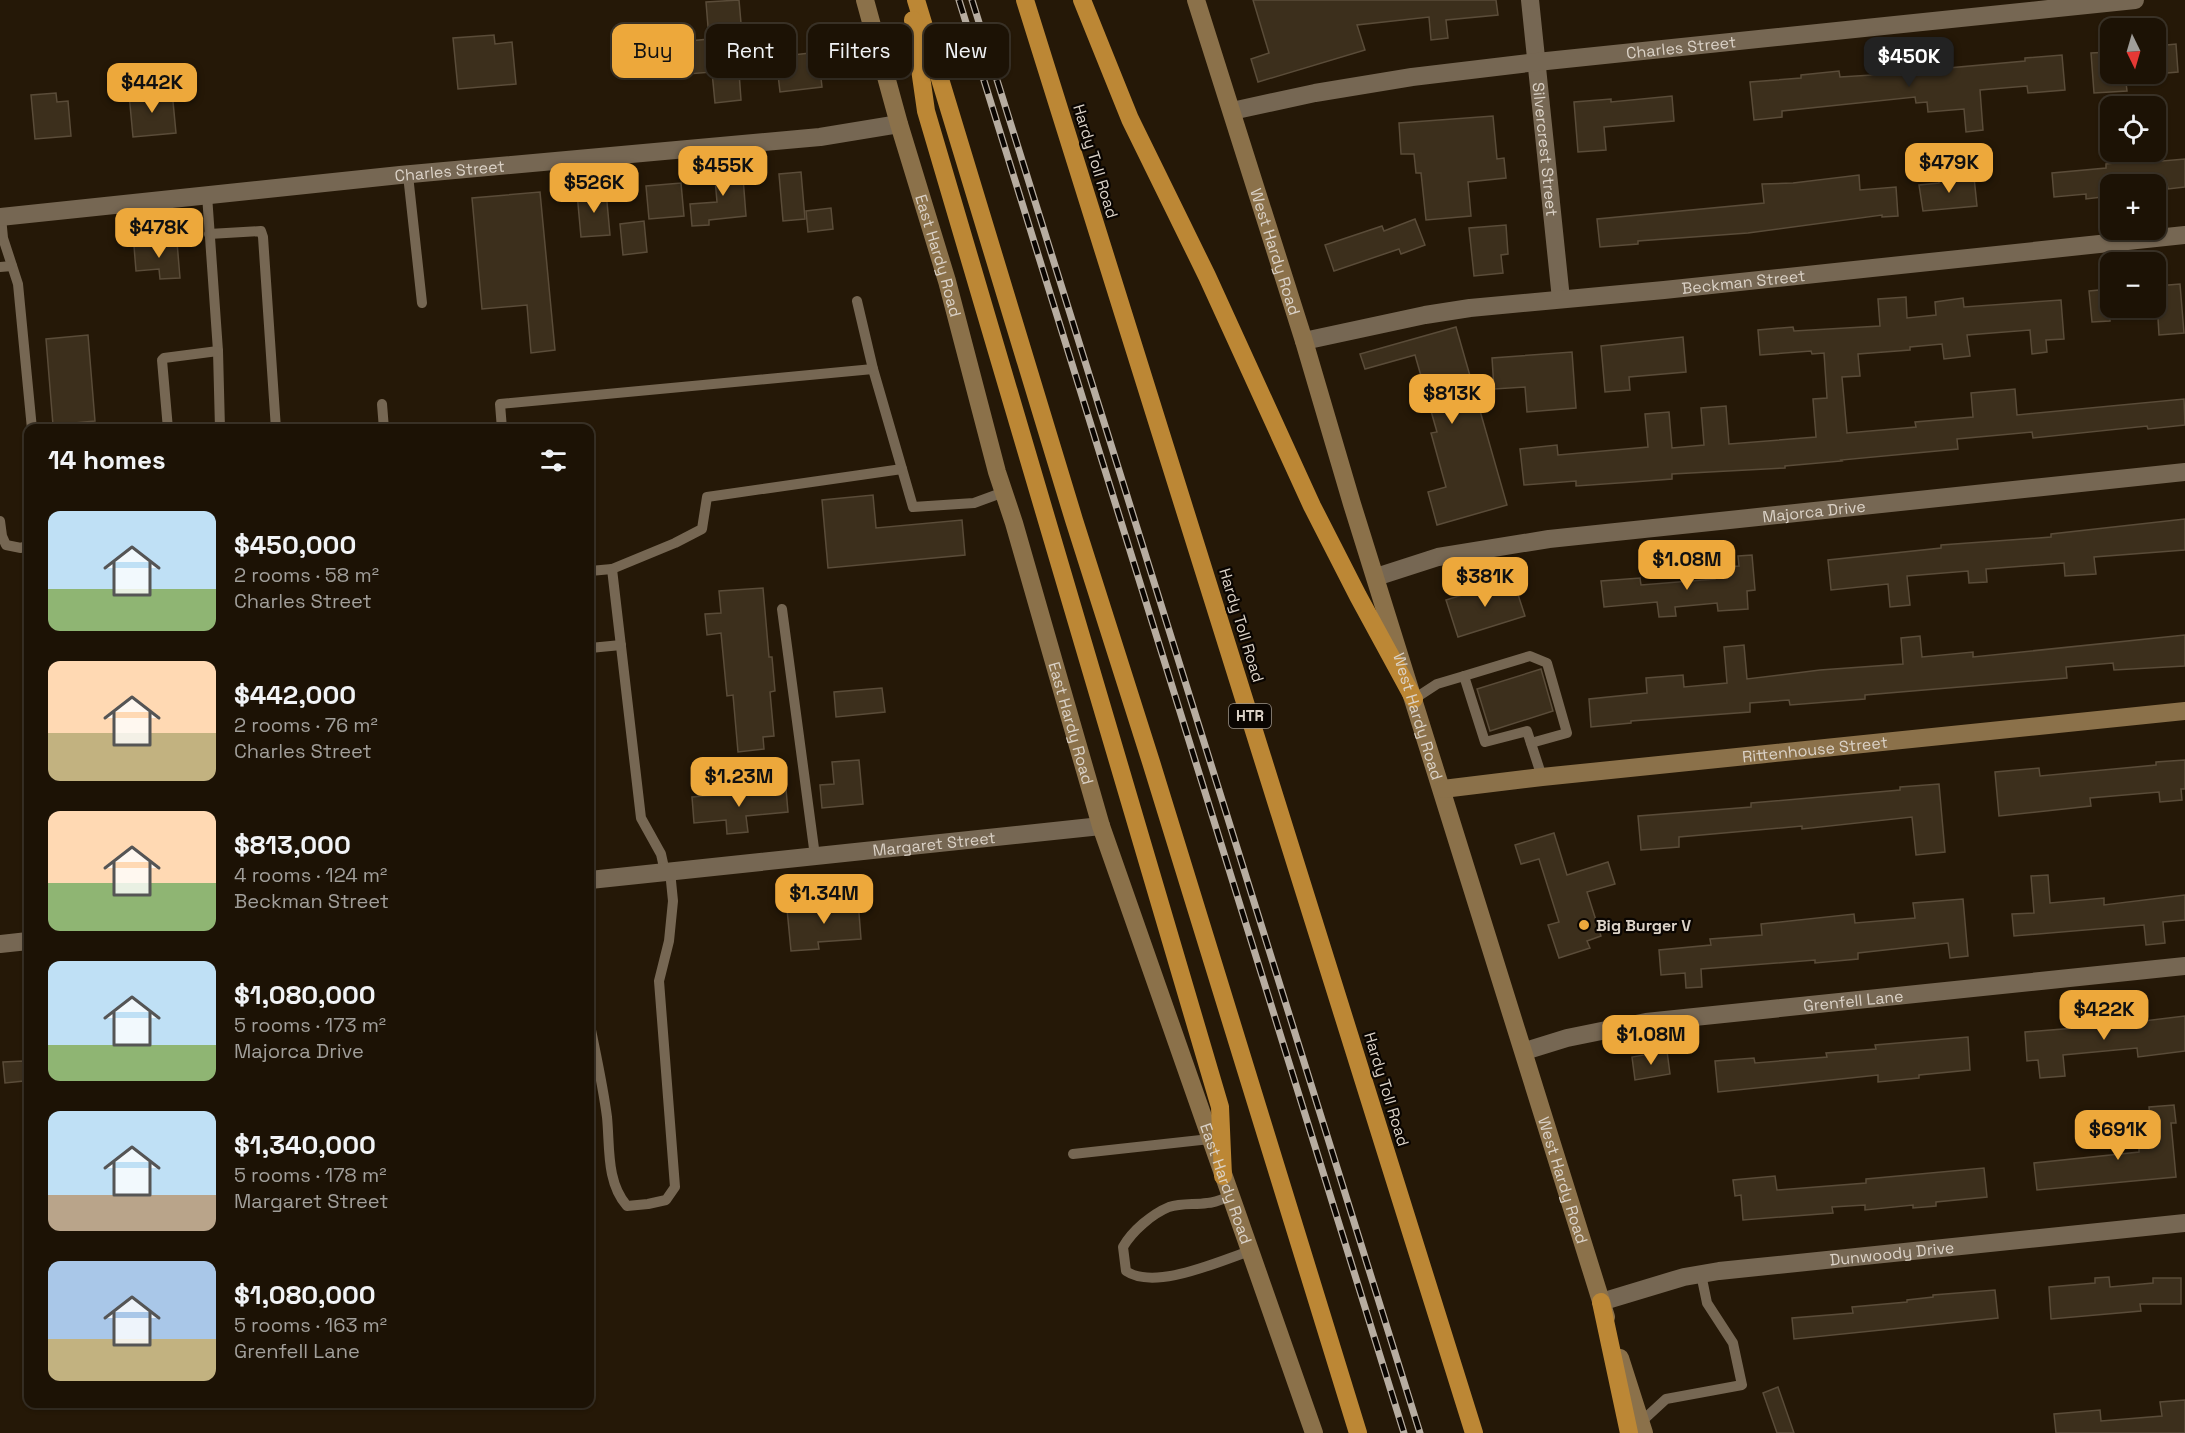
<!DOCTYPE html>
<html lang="en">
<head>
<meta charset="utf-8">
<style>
  body { margin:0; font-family:"Space Grotesk",sans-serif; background:#292013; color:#f1f3f6; height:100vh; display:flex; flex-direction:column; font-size:22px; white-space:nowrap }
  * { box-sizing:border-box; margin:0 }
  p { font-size:20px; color:#a09e9a }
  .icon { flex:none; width:33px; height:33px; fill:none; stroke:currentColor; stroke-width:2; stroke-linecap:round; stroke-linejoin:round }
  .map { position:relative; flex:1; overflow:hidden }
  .details { position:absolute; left:24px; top:424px; width:570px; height:984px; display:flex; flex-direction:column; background:#1c1205; border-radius:12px; box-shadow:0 2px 4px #0004,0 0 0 2px #3a3227 }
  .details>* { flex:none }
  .hud { position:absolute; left:612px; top:24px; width:570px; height:54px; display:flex; gap:12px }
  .needle { width:39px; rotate:175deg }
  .buttons { position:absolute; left:2100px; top:18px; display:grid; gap:12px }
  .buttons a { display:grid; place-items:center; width:66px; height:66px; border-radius:12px; background:#1c1205; box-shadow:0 2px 4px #0004,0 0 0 2px #3a3227; font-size:30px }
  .price { position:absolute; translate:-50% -51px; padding:0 14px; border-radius:12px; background:#eda83b; color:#111; font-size:20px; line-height:39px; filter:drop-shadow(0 2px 3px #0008) }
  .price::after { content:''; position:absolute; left:50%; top:36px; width:18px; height:14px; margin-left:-9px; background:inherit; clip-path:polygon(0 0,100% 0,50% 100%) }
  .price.selected { background:#222; color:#fff }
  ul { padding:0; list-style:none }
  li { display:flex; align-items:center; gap:18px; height:150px; padding:0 24px }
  li span { display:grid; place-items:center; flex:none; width:168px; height:120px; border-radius:12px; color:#555 }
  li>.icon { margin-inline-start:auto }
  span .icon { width:72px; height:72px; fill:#fffc; stroke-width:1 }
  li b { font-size:26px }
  h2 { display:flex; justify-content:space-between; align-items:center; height:72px; padding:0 24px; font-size:26px }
  .pill { padding:0 21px; border-radius:12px; background:#1c1205; box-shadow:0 2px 4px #0004,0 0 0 2px #3a3227; font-size:21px; line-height:54px }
  .pill.selected { background:#eda83b; color:#111 }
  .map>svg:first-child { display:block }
</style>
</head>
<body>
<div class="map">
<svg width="2185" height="1433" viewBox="0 0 2185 1433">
  <rect width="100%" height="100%" fill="#251807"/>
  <!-- building -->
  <g fill="#3c2f1c" stroke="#5a4c39" stroke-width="1.5">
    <polygon points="739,0 744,58 738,58 741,100 715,103 712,72 662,76 659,44 709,39 706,2"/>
    <polygon points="1253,0 1496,0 1498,15 1446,20 1448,38 1431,40 1429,17 1357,25 1365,50 1258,82 1251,59 1269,53"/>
    <polygon points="494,35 495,44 512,42 516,84 458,89 453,38"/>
    <polygon points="2176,44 2178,72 2156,74 2156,46"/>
    <polygon points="818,52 822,87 780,92 776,57"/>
    <polygon points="2110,52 2110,74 2125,74 2127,91 2094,93 2091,53"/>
    <polygon points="2062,55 2065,90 2028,93 2027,86 1980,90 1983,130 1966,132 1964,109 1928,112 1927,102 1916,103 1915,97 1782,111 1782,117 1754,120 1750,82 1801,78 1801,75 1839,71 1840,77 1937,71 1937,69 2025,61 2025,58"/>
    <polygon points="172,91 176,133 133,137 129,94"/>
    <polygon points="56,93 57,102 68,101 71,136 35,139 31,95"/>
    <polygon points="1672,96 1674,121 1604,127 1606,150 1578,152 1574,102 1611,99 1611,102"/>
    <polygon points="1493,116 1497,159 1504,158 1506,178 1468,182 1471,216 1426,220 1421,173 1416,173 1414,154 1401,154 1399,123"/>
    <polygon points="2151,159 2151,162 2185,159 2185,187 2168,189 2167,184 2110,184 2110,196 2086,199 2086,194 2054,197 2052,173 2106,168 2106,164"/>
    <polygon points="742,164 746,216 709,220 709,225 692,226 690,204 717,202 714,167"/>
    <polygon points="801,172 805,219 783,221 779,174"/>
    <polygon points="1859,175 1860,190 1896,187 1898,216 1882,217 1882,215 1748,233 1638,241 1638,244 1600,247 1597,219 1764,203 1762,184 1793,183"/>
    <polygon points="1974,177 1977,206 1923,211 1919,185 1939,183 1939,180"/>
    <polygon points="681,183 684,216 649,219 646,186"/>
    <polygon points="606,191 610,235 581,237 577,193"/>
    <polygon points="540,192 555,350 531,353 527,305 482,309 472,198"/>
    <polygon points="831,208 833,229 808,232 806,211"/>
    <polygon points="1415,219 1425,245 1401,254 1399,249 1334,271 1325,245 1382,226 1384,231"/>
    <polygon points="644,221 647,252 623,255 620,224"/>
    <polygon points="1506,225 1508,254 1501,255 1503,273 1474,276 1469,228"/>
    <polygon points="177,242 180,278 160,279 159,269 136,271 134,246"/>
    <polygon points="2180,284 2184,333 2159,335 2156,286"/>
    <polygon points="2110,289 2110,321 2092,322 2089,291"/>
    <polygon points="1906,297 1907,318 1936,315 1935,302 1963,298 1964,307 2061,300 2064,339 2046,340 2047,352 2032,354 2030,330 1967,335 1970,356 1944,359 1942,344 1910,347 1910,350 1858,354 1860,376 1842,377 1847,433 1916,427 1915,422 1973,417 1971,393 2015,389 2017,415 2184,399 2185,425 2148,429 2147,426 2033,438 2032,432 1957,439 1958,449 1841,460 1842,461 1785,466 1785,468 1672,474 1672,479 1633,482 1576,486 1576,481 1524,485 1520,449 1557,445 1558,455 1648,447 1645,414 1669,412 1672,448 1704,445 1701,408 1726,406 1729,444 1816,437 1813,399 1827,398 1824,353 1812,354 1811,351 1760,355 1758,330 1793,327 1794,331 1880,326 1878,299"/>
    <polygon points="1456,327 1507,505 1437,525 1428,492 1446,487 1431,433 1437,432 1415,355 1365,369 1360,354"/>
    <polygon points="88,335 95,421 53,425 46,339"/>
    <polygon points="1683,337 1686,372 1629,377 1630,390 1605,392 1601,346"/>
    <polygon points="1572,352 1576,408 1527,412 1525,387 1494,389 1492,358"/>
    <polygon points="873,495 876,528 962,520 965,555 828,568 822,500"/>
    <polygon points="2185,519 2185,550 2094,557 2096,574 2065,576 2064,563 1986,569 1987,582 1969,583 1968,571 1907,576 1910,605 1890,607 1888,584 1831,590 1828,560 1941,548 1941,545 2051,537 2051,534"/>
    <polygon points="1752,555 1755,590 1747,591 1748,609 1718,611 1717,603 1675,607 1676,616 1659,617 1657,602 1604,607 1601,581 1640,578 1641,585 1715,579 1714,568 1739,566 1738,556"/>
    <polygon points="1513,579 1525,616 1458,637 1446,600"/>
    <polygon points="763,588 769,657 772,657 775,691 770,692 774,736 763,737 764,749 738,752 733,695 727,696 721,633 707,635 705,614 721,613 719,591"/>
    <polygon points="2185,635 2185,666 2114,670 2113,663 2066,667 2067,678 1865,695 1865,699 1790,705 1789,700 1750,703 1750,712 1631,721 1631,723 1591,727 1589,699 1647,693 1646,678 1683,675 1684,687 1727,683 1724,647 1744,645 1747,679 1820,670 1903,664 1901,638 1920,636 1922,657 1973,652 1973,657"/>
    <polygon points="1541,669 1553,711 1490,731 1477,689"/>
    <polygon points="882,688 885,712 836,717 834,692"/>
    <polygon points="859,760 863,804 822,808 820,785 834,784 832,762"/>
    <polygon points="2185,760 2185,789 2181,789 2182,800 2160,802 2159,792 2090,798 2091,806 1999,816 1995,772 2039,768 2040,776 2156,765 2156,762"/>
    <polygon points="1939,784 1945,852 1916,855 1912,817 1802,829 1802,826 1679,837 1679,847 1641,850 1638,816 1751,807 1751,803 1900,790 1900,787"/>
    <polygon points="786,789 788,812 746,816 748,832 727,834 726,820 694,823 692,797"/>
    <polygon points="1554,833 1567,875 1608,862 1615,884 1587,892 1601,936 1587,941 1590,948 1559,958 1548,925 1559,922 1539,859 1521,864 1515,845"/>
    <polygon points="2048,875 2050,903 2104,898 2104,905 2185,895 2185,920 2163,922 2165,943 2146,945 2144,925 2014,936 2012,914 2034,913 2031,876"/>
    <polygon points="1963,899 1968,956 1950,958 1948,943 1858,953 1858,959 1815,963 1815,960 1701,969 1702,987 1686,988 1685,973 1661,975 1659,950 1711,945 1710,939 1762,935 1761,924 1854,914 1855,923 1915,918 1913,903"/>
    <polygon points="858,900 861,939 818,942 819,949 791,951 787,909 832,905 832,902"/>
    <polygon points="2118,1015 2119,1024 2185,1016 2185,1051 2138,1057 2137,1048 2063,1055 2065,1076 2040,1078 2038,1060 2027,1061 2025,1032 2075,1028 2075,1025 2101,1022 2100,1017"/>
    <polygon points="1968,1037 1970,1070 1919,1075 1919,1078 1878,1082 1878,1075 1718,1092 1715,1061 1754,1058 1755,1063 1827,1057 1826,1053 1876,1049 1875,1045"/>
    <polygon points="1667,1051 1670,1074 1635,1080 1632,1057"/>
    <polygon points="23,1061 24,1081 5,1083 3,1062"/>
    <polygon points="2174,1105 2176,1123 2171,1123 2176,1177 2037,1190 2034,1163 2139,1152 2139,1144 2152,1143 2149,1107"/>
    <polygon points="1984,1168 1987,1197 1936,1202 1936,1206 1913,1208 1913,1205 1865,1210 1865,1205 1832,1207 1833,1213 1743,1220 1741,1195 1735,1196 1733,1180 1775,1176 1777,1190 1866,1183 1866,1179"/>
    <polygon points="2109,1277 2110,1287 2153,1283 2153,1278 2181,1278 2181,1304 2140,1304 2141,1311 2051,1319 2049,1287 2095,1283 2095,1278"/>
    <polygon points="1995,1290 1998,1318 1794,1339 1792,1318 1853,1313 1852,1307 1907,1302 1907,1300 1933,1297 1933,1295"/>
    <polygon points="1778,1387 1794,1433 1777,1433 1763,1393"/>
    <polygon points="2185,1400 2185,1433 2056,1433 2054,1414 2100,1410 2101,1421 2162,1416 2160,1402"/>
  </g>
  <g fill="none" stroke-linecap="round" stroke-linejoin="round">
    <!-- lane -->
    <g stroke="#766753" stroke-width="10">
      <polyline points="408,175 422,303"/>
      <polyline points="207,195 218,351 220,429"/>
      <polyline points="1,217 3,238 18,284 32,429"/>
      <polyline points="209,234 261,231 263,237 276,429"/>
      <polyline points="0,267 12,266"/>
      <polyline points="857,301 873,369 913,507 974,503 1004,492"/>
      <polyline points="382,404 384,429"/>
      <polyline points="168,429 162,360 164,358 218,351"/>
      <polyline points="502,429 500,404 873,369"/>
      <polyline points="0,521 2,536 6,545 21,548 28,545"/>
      <polyline points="612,569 675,543 702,529 707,497 902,469"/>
      <polyline points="590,571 612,569 641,818 661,854 665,872"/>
      <polyline points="782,609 815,856"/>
      <polyline points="590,648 621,645"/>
      <polyline points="1464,676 1530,656 1547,663 1567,733 1531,743"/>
      <polyline points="1414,699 1437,684 1464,676 1485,742 1527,731 1542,777"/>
      <path d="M590,1025C596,1055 603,1086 607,1117C610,1147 606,1182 627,1206L648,1204L666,1200L675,1187L659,981L669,941L673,901L670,871"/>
      <polyline points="1073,1154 1210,1139"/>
      <path d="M1230,1196C1223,1199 1215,1203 1207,1203C1195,1205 1182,1203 1169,1207C1152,1214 1132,1231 1123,1247L1126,1271C1155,1291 1219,1261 1250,1251"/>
      <polyline points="1641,1422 1666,1399 1742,1385 1733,1343 1707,1303 1701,1274"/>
    </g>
    <!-- street -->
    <g stroke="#766753" stroke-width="18">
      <path id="s1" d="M1530,0L1561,299"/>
      <path id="s2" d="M1232,111L1315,93L1412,77L1537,62L2135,0"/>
      <path id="s3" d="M0,217L400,175L820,137L899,124"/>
      <path id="s4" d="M1304,341L1425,315L1470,308L1664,290L2185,235"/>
      <path id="s5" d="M1376,577L1438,557L1549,539L2185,472"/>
      <path id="s6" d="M590,880L1101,826"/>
      <polyline points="0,944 28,941"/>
      <path id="s7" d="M1525,1051L1567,1038L1646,1022L2185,966"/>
      <path id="s8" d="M1601,1302L1684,1277L1719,1271L2185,1223"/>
    </g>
    <!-- secondary -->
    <g stroke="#8b714a" stroke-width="18">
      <path id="s9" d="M865,0L899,124L947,281L997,472L1014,523L1101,826L1314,1433"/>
      <path id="s10" d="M1196,0L1304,341L1352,504L1606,1317"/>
      <path id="s11" d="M1443,789L1542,777L2185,711"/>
      <polyline points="1620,1358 1644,1433"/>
    </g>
    <!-- highway -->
    <g stroke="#bc8735" stroke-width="18">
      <polyline points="916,0 1074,520 1151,762 1358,1433"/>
      <polyline points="1025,0 1474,1433"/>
      <polyline points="1082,0 1130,119 1207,276 1312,506 1358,596 1414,699"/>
      <polyline points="913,20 926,111 1220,1107 1223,1176"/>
      <polyline points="1601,1302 1629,1433"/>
    </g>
    <defs>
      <g id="rail">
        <polyline points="959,0 1404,1433"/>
        <polyline points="972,0 1420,1433"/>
      </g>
    </defs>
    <!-- rail casing -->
    <use href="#rail" stroke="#b7ada1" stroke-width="7"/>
    <!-- rail -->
    <use href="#rail" stroke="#0a0501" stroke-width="4.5" stroke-dasharray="14" stroke-linecap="butt"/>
  </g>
  <!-- markers -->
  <circle fill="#eda83b" stroke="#0a0501" stroke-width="2" cx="1584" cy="925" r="6"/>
  <g text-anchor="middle" stroke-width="4.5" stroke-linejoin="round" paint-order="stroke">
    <!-- shield labels -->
    <rect fill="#0a0501" stroke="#9c948c" stroke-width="1.5" x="1229" y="704" width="42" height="24" rx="4.5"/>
    <g font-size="15" font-weight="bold" fill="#dbd2c7">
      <text x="1250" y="721">HTR</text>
    </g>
    <!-- street labels -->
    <g font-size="16" fill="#dbd2c7" stroke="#0a0501">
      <text dy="6" stroke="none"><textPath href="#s2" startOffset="454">Charles Street</textPath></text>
      <text dy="6" stroke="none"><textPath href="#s1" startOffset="150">Silvercrest Street</textPath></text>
      <text transform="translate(1096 161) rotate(73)" y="6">Hardy Toll Road</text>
      <text dy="6" stroke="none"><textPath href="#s3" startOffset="452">Charles Street</textPath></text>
      <text dy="6" stroke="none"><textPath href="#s10" startOffset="264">West Hardy Road</textPath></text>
      <text dy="6" stroke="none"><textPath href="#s9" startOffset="266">East Hardy Road</textPath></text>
      <text dy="6" stroke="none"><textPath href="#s4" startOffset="444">Beckman Street</textPath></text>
      <text dy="6" stroke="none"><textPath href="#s5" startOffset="444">Majorca Drive</textPath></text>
      <text transform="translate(1242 625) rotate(73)" y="6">Hardy Toll Road</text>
      <text dy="6" stroke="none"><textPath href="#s10" startOffset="750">West Hardy Road</textPath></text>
      <text dy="6" stroke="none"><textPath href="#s9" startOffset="752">East Hardy Road</textPath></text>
      <text dy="6" stroke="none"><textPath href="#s11" startOffset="374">Rittenhouse Street</textPath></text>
      <text dy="6" stroke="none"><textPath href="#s6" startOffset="346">Margaret Street</textPath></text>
      <text dy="6" stroke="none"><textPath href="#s7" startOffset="333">Grenfell Lane</textPath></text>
      <text transform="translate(1387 1089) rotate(73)" y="6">Hardy Toll Road</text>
      <text dy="6" stroke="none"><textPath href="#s10" startOffset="1236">West Hardy Road</textPath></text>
      <text dy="6" stroke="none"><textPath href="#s9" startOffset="1238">East Hardy Road</textPath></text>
      <text dy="6" stroke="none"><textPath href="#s8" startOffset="296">Dunwoody Drive</textPath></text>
    </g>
    <!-- poi labels -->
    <g font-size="16" font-weight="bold" fill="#dbd2c7" stroke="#0a0501" text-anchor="start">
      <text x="1596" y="931">Big Burger V</text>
    </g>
  </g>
</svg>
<div class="buttons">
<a><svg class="needle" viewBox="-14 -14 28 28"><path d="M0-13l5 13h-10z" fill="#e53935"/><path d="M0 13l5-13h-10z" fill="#a09e9a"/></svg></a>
<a><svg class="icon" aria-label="locate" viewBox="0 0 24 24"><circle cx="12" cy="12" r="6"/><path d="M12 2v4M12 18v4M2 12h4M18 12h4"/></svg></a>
<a>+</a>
<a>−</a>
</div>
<b class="price selected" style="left:1909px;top:88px">$450K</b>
<b class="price" style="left:152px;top:114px">$442K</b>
<b class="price" style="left:1949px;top:194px">$479K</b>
<b class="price" style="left:723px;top:197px">$455K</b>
<b class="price" style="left:594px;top:214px">$526K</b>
<b class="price" style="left:159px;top:259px">$478K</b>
<b class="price" style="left:1452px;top:425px">$813K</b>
<b class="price" style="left:1687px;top:591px">$1.08M</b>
<b class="price" style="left:1485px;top:608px">$381K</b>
<b class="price" style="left:739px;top:808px">$1.23M</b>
<b class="price" style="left:824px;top:925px">$1.34M</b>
<b class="price" style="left:2104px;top:1041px">$422K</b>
<b class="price" style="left:1651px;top:1066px">$1.08M</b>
<b class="price" style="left:2118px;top:1161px">$691K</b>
<div class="hud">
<a class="pill selected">Buy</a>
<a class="pill">Rent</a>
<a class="pill">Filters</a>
<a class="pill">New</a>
</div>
<section class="details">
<h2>14 homes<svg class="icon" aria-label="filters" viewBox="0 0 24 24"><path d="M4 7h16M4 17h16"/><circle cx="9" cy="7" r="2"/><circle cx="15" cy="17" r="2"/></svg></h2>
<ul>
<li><span style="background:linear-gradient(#bfe0f5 65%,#8fb573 0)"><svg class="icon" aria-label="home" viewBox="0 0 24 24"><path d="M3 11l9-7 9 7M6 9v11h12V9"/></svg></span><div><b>$450,000</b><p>2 rooms · 58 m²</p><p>Charles Street</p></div></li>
<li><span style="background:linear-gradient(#ffd9b3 60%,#c2b280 0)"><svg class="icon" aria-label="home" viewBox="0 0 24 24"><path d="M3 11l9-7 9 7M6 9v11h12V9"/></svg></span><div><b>$442,000</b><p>2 rooms · 76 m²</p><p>Charles Street</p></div></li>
<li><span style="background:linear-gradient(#ffd9b3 60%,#8fb573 0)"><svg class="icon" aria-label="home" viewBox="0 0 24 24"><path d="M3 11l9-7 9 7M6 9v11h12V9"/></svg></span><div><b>$813,000</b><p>4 rooms · 124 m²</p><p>Beckman Street</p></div></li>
<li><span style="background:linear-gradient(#bfe0f5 70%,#8fb573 0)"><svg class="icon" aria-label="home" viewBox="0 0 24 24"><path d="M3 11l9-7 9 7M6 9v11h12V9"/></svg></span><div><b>$1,080,000</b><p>5 rooms · 173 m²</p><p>Majorca Drive</p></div></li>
<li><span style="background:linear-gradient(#bfe0f5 70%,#b9a48a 0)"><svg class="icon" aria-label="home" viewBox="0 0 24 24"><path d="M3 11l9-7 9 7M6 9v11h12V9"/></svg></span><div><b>$1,340,000</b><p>5 rooms · 178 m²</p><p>Margaret Street</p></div></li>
<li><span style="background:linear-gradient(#a9c7e8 65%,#c2b280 0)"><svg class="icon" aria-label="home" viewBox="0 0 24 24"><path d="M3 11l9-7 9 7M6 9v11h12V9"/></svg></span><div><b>$1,080,000</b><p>5 rooms · 163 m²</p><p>Grenfell Lane</p></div></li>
</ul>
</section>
</div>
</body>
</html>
